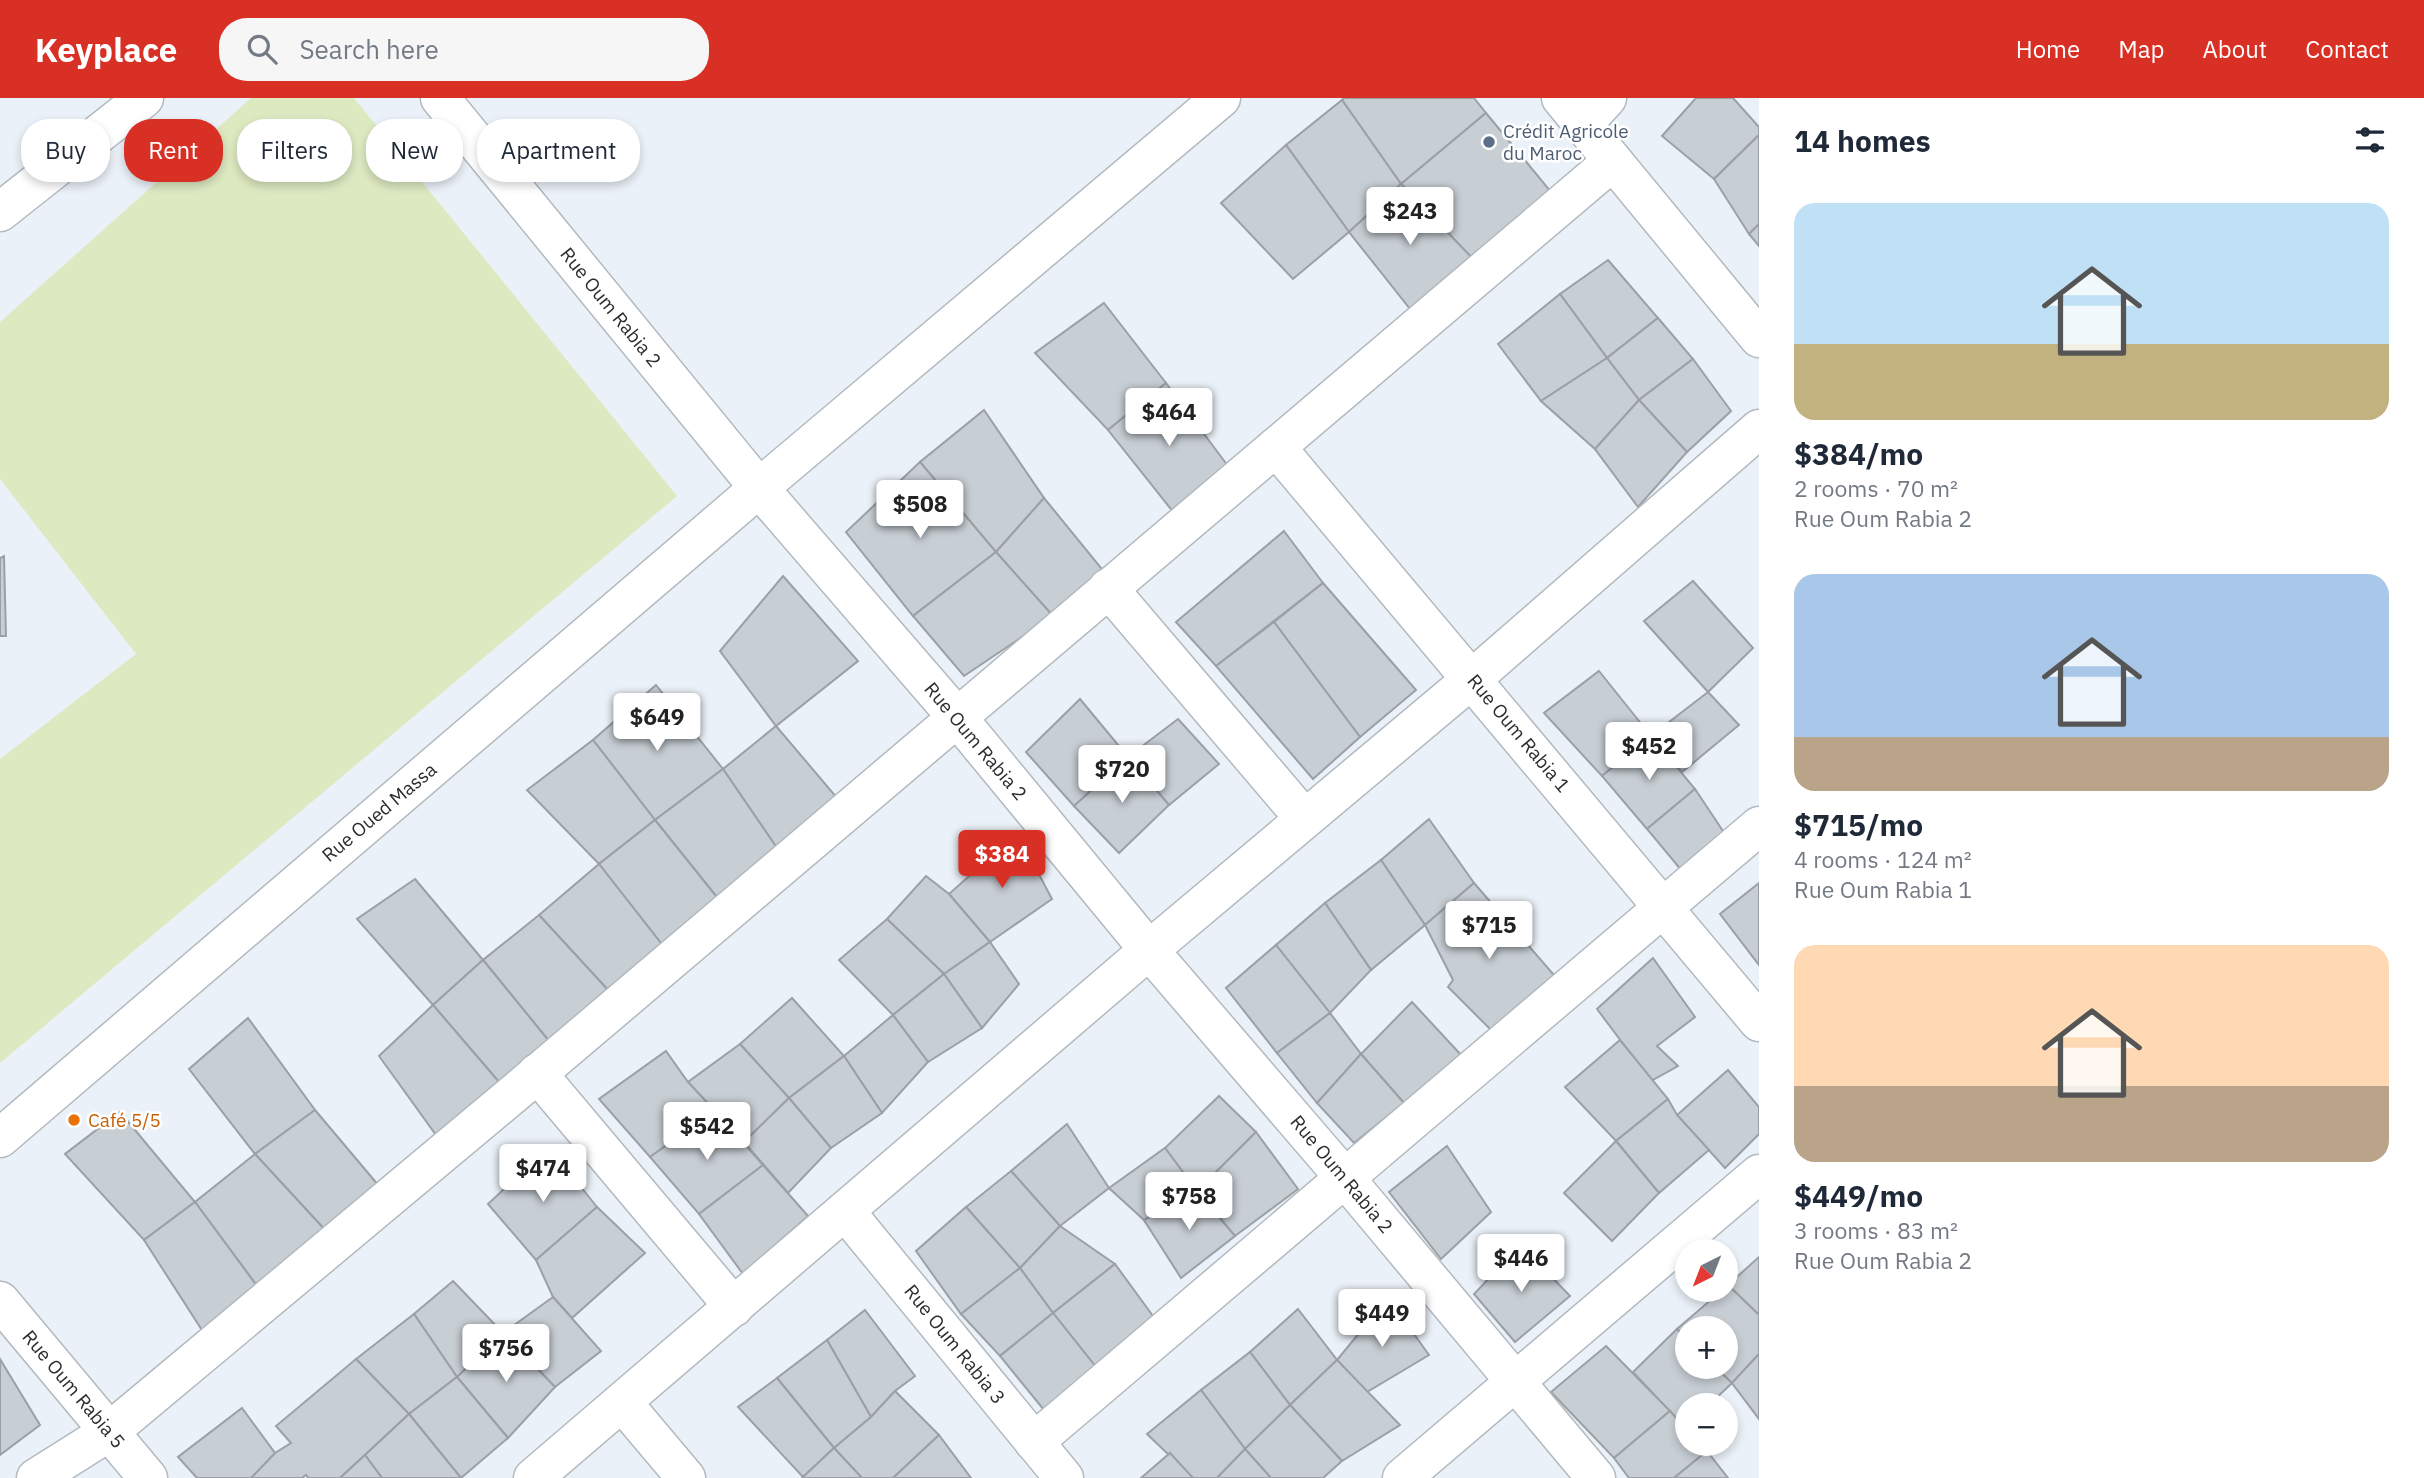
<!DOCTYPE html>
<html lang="en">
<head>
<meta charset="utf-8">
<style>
  body { margin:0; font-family:"IBM Plex Sans",sans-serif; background:#f6f6f7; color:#1f2937; height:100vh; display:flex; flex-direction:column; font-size:26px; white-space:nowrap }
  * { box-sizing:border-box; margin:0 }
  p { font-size:23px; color:#747a83 }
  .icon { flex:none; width:38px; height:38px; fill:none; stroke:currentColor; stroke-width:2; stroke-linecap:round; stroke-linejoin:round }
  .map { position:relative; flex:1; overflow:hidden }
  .side { display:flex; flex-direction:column; background:#fff; width:665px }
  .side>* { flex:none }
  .hud { position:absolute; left:21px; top:21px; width:665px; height:63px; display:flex; gap:14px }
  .needle { width:46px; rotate:222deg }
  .tools { position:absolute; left:1675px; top:1141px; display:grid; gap:14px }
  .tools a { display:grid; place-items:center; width:63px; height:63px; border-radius:50%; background:#fff; box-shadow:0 4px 10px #0003; font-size:35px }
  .price { position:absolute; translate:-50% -60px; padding:0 16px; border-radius:7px; background:#fff; color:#222; font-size:23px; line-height:46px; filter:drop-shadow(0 2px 4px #0008) }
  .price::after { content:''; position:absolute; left:50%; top:42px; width:21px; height:16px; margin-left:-10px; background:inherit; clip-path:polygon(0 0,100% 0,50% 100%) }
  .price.selected { background:#d93025; color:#fff }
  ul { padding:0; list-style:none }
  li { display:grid; align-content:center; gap:14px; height:371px; padding:0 35px }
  li span { display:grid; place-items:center; height:217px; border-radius:21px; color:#555 }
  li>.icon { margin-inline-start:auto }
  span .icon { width:126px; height:126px; fill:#fffc; stroke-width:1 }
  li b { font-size:30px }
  h2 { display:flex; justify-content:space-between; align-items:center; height:84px; padding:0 35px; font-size:30px }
  .pill { padding:0 24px; border-radius:28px; background:#fff; box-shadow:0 4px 10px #0003; font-size:24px; line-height:63px }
  .pill.selected { background:#d93025; color:#fff }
  header { display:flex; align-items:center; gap:42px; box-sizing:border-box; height:98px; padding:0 35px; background:#d93025; color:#fff }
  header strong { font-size:33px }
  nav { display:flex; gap:38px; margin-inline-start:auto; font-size:24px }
  .search { width:490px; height:63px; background:#f6f6f7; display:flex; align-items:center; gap:18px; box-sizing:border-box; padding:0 24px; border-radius:28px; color:#747a83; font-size:26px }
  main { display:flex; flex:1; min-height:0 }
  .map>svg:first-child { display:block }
</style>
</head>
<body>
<header>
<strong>Keyplace</strong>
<div class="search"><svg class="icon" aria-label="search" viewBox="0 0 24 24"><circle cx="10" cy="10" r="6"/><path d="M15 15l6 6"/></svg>Search here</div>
<nav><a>Home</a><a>Map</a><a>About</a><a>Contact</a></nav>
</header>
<main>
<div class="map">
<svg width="1759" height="1380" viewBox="0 0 1759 1380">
  <rect width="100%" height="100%" fill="#ebf1f8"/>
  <!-- green -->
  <polygon fill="#dde9c1" points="251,0 354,0 677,398 0,965 0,661 136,556 0,381 0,224"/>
  <!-- building -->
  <g fill="#c7ced4" stroke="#9aa0a6" stroke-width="2">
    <polygon points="1344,0 1474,0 1486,15 1401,86 1342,2"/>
    <polygon points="1696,0 1733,0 1759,29 1759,37 1714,81 1662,38"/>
    <polygon points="1342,2 1401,86 1349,134 1286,47"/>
    <polygon points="1486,15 1556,100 1476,164 1401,86"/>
    <polygon points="1759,37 1759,126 1749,136 1714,81"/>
    <polygon points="1286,47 1349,134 1293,181 1221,105"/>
    <polygon points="1401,86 1476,164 1410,211 1349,134"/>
    <polygon points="1759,126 1759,148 1749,136"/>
    <polygon points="1608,162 1658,220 1607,260 1560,196"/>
    <polygon points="1560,196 1607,260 1541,303 1498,246"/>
    <polygon points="1104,205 1166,285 1108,332 1035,255"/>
    <polygon points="1658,220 1693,261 1639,302 1607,260"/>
    <polygon points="1607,260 1639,302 1595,351 1541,303"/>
    <polygon points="1693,261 1731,313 1687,354 1639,302"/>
    <polygon points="1166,285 1228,368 1174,415 1108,332"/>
    <polygon points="1639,302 1687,354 1638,409 1595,351"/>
    <polygon points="984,312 1044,400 996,454 920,364"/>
    <polygon points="920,364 996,454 913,518 846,434"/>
    <polygon points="1044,400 1110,481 1053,518 996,454"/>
    <polygon points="1284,433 1323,485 1216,568 1176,524"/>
    <polygon points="996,454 1053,518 964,578 913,518"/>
    <polygon points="4,458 6,538 0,538 0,460"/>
    <polygon points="783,478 858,563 776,628 720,553"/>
    <polygon points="1693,483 1753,550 1708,594 1644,523"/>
    <polygon points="1323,485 1416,592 1360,639 1274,524"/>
    <polygon points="1274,524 1360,639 1313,681 1216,568"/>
    <polygon points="1599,573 1651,638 1602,678 1544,615"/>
    <polygon points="656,587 723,671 655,722 593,642"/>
    <polygon points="1708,594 1739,627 1682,674 1651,638"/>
    <polygon points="1080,601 1128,659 1074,708 1026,654"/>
    <polygon points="1178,621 1219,666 1169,707 1128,659"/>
    <polygon points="776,628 838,701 777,750 723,671"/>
    <polygon points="1651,638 1695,691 1647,731 1602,678"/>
    <polygon points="593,642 655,722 599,766 527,692"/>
    <polygon points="1128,659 1169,707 1119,755 1074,708"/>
    <polygon points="723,671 777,750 720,803 655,722"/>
    <polygon points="1695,691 1725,736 1682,773 1647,731"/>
    <polygon points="1429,721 1474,785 1425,827 1381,762"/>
    <polygon points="655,722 720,803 664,849 599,766"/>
    <polygon points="1017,735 1052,801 990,844 949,796"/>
    <polygon points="1381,762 1425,827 1371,872 1325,805"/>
    <polygon points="599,766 664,849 608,892 539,817"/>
    <polygon points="926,778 949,796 990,844 944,876 887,821"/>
    <polygon points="415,781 483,862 433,907 357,821"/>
    <polygon points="1474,785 1560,884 1498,939 1448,889 1453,882 1425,827"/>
    <polygon points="1759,785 1759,867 1720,816"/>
    <polygon points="1325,805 1371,872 1330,915 1276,847"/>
    <polygon points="539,817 608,892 549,943 483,862"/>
    <polygon points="887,821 944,876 893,917 839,862"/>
    <polygon points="990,844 1019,886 982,930 944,876"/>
    <polygon points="1276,847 1330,915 1277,955 1226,890"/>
    <polygon points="1653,860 1695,919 1657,948 1678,968 1651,983 1597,911"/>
    <polygon points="483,862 549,943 499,984 433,907"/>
    <polygon points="944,876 982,930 928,964 893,917"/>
    <polygon points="792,900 844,958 789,1000 740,946"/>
    <polygon points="1412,904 1462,958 1404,1005 1361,956"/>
    <polygon points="433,907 499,984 436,1037 379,958"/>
    <polygon points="1330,915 1361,956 1317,1005 1277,955"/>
    <polygon points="893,917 928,964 882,1015 844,958"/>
    <polygon points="248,920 315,1012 255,1056 189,971"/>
    <polygon points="1620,942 1668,1001 1616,1043 1565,989"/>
    <polygon points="740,946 789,1000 744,1044 688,984"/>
    <polygon points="666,953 688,984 715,1013 650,1059 599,1001"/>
    <polygon points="1361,956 1404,1005 1354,1045 1317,1005"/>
    <polygon points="844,958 882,1015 831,1050 789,1000"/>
    <polygon points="1728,972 1759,1009 1759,1036 1725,1070 1677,1017"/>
    <polygon points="1219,998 1256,1034 1197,1093 1165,1050"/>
    <polygon points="789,1000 831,1050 788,1095 744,1044"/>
    <polygon points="1668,1001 1677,1017 1709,1052 1659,1095 1616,1043"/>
    <polygon points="315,1012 379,1088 326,1133 255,1056"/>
    <polygon points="715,1013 763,1067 699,1116 650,1059"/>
    <polygon points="120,1014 195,1104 144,1142 65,1056"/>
    <polygon points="1067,1026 1109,1090 1060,1128 1011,1073"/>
    <polygon points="1256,1034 1298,1091 1235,1138 1197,1093"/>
    <polygon points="1616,1043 1659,1095 1612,1143 1564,1095"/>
    <polygon points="1447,1048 1491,1114 1441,1161 1389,1094"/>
    <polygon points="549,1049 597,1109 536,1162 488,1106"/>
    <polygon points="1165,1050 1197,1093 1144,1122 1109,1090"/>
    <polygon points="255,1056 326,1133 260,1192 195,1104"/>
    <polygon points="763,1067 808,1118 743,1176 699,1116"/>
    <polygon points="1011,1073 1060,1128 1020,1170 966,1109"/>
    <polygon points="1197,1093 1235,1138 1181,1180 1144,1122"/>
    <polygon points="195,1104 260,1192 207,1240 144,1142"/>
    <polygon points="597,1109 645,1155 572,1220 553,1199 536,1162"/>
    <polygon points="966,1109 1020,1170 961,1216 916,1153"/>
    <polygon points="1060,1128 1115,1166 1053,1215 1020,1170"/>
    <polygon points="1521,1147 1570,1198 1515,1244 1474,1196"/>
    <polygon points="1759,1159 1759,1217 1728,1187"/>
    <polygon points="1115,1166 1153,1218 1096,1269 1053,1215"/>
    <polygon points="1020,1170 1053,1215 1000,1258 961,1216"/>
    <polygon points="453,1183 503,1235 457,1279 414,1216"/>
    <polygon points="1728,1187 1759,1217 1759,1256 1732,1285 1715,1269 1726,1269 1726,1230 1687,1230 1687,1241 1677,1231"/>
    <polygon points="553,1199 601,1253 555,1289 503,1235"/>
    <polygon points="1388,1200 1429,1257 1367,1294 1337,1262"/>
    <polygon points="1298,1211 1337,1262 1290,1307 1250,1254"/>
    <polygon points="865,1212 915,1278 895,1293 871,1319 827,1242"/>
    <polygon points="1053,1215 1096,1269 1044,1312 1000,1258"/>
    <polygon points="414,1216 457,1279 409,1316 356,1261"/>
    <polygon points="1677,1231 1687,1241 1687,1269 1715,1269 1732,1285 1709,1307 1687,1307 1685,1330 1633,1274"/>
    <polygon points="503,1235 555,1289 508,1340 457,1279"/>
    <polygon points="827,1242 871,1319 834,1350 777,1280"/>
    <polygon points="1606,1248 1670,1313 1614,1360 1551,1294"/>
    <polygon points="1250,1254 1290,1307 1245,1351 1201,1292"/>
    <polygon points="1759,1256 1759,1321 1732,1285"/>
    <polygon points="0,1261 40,1327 0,1357"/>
    <polygon points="356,1261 409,1316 340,1380 308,1380 306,1377 302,1380 251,1380 275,1355 291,1345 276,1328"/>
    <polygon points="1337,1262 1400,1327 1342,1363 1290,1307"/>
    <polygon points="457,1279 508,1340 461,1380 409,1316"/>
    <polygon points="777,1280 834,1350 803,1379 738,1309"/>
    <polygon points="1201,1292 1245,1351 1217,1380 1193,1380 1147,1336"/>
    <polygon points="895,1293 939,1337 893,1380 862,1380 834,1350 871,1319"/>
    <polygon points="1290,1307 1342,1363 1323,1380 1271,1380 1245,1351"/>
    <polygon points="242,1310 275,1355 251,1380 197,1380 178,1359"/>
    <polygon points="1670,1313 1687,1332 1687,1346 1700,1346 1707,1353 1674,1380 1629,1380 1614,1360"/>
    <polygon points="409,1316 461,1380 382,1380 365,1357"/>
    <polygon points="939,1337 971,1380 893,1380"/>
    <polygon points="834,1350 862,1380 802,1380 803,1379"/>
    <polygon points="1245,1351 1271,1380 1217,1380"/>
    <polygon points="1707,1353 1728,1380 1674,1380"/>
    <polygon points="1170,1355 1193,1380 1141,1380"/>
    <polygon points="365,1357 382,1380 340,1380"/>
  </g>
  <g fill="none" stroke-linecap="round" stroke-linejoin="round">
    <defs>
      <g id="minor">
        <polyline points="440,0 759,390 956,618 1149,852 1344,1079 1596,1380"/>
        <polyline points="1561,0 1759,240"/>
        <polyline points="1583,26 1607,0"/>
        <polyline points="0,114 144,0"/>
        <polyline points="1276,349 1759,924"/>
        <polyline points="1108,490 1304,720"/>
        <polyline points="537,975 734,1209"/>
        <polyline points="0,1040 759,390 1221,0"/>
        <polyline points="845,1113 1064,1380"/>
        <polyline points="0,1203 148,1380"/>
        <polyline points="622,1304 686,1380"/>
        <polyline points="1034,1344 1759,728"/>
        <polyline points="36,1380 109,1334 517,993 1613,63"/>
        <polyline points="533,1380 1149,852 1473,580 1759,331"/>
        <polyline points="1402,1380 1759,1076"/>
      </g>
    </defs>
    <!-- minor casing -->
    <use href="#minor" stroke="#b2b9bf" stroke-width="41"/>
    <!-- minor -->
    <use href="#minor" stroke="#fff" stroke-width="38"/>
  </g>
  <!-- markers -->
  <circle fill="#5c6f8a" stroke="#fff" stroke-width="2.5" cx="1489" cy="44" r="7"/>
  <circle fill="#e8710a" stroke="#fff" stroke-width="2.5" cx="74" cy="1022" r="7"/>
  <g text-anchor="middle" stroke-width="5" stroke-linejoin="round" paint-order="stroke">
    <!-- service labels -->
    <g font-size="19" fill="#4e5e75" stroke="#fff" text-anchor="start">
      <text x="1503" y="40">Crédit Agricole<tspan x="1503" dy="22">du Maroc</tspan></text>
    </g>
    <!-- street labels -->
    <g font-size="19" fill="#2b2d30" stroke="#fff">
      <text transform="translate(611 209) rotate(51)" y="7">Rue Oum Rabia 2</text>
      <text transform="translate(1519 635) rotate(50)" y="7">Rue Oum Rabia 1</text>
      <text transform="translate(976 643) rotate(50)" y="7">Rue Oum Rabia 2</text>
      <text transform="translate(379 714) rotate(-40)" y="7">Rue Oued Massa</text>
      <text transform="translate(1342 1076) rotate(50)" y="7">Rue Oum Rabia 2</text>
      <text transform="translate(955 1246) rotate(51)" y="7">Rue Oum Rabia 3</text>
      <text transform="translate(74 1291) rotate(50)" y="7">Rue Oum Rabia 5</text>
    </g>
    <!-- food labels -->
    <g font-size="19" fill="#c56008" stroke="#fff" text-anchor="start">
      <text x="88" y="1029">Café 5/5</text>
    </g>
  </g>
</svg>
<div class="tools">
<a><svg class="needle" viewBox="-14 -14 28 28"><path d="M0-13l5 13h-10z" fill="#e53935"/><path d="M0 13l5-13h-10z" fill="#747a83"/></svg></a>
<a>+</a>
<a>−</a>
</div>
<b class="price" style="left:1410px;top:149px">$243</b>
<b class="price" style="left:1169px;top:350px">$464</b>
<b class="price" style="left:920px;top:442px">$508</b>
<b class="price" style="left:657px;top:655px">$649</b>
<b class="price" style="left:1649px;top:684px">$452</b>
<b class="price" style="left:1122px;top:707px">$720</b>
<b class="price selected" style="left:1002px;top:792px">$384</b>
<b class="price" style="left:1489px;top:863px">$715</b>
<b class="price" style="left:707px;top:1064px">$542</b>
<b class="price" style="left:543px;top:1106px">$474</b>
<b class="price" style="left:1189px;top:1134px">$758</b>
<b class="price" style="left:1521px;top:1196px">$446</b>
<b class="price" style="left:1382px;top:1251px">$449</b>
<b class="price" style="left:506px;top:1286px">$756</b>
<div class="hud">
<a class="pill">Buy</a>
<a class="pill selected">Rent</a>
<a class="pill">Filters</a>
<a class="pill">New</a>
<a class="pill">Apartment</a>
</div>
</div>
<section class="side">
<h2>14 homes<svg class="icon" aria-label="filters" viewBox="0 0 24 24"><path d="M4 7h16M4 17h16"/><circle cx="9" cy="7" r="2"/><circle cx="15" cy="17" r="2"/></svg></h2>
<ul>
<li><span style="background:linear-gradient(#bfe0f5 65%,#c2b280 0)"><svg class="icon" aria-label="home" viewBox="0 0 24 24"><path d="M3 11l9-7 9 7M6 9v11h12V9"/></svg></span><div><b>$384/mo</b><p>2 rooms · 70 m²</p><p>Rue Oum Rabia 2</p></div></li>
<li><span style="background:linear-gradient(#a9c7e8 75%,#b9a48a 0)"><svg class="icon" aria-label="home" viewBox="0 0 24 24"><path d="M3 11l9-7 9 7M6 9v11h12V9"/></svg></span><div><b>$715/mo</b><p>4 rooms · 124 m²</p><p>Rue Oum Rabia 1</p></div></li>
<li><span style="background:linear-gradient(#ffd9b3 65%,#b9a48a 0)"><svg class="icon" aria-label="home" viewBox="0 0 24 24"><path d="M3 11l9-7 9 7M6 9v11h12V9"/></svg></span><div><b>$449/mo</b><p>3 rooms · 83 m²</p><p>Rue Oum Rabia 2</p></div></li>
</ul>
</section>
</main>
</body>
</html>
